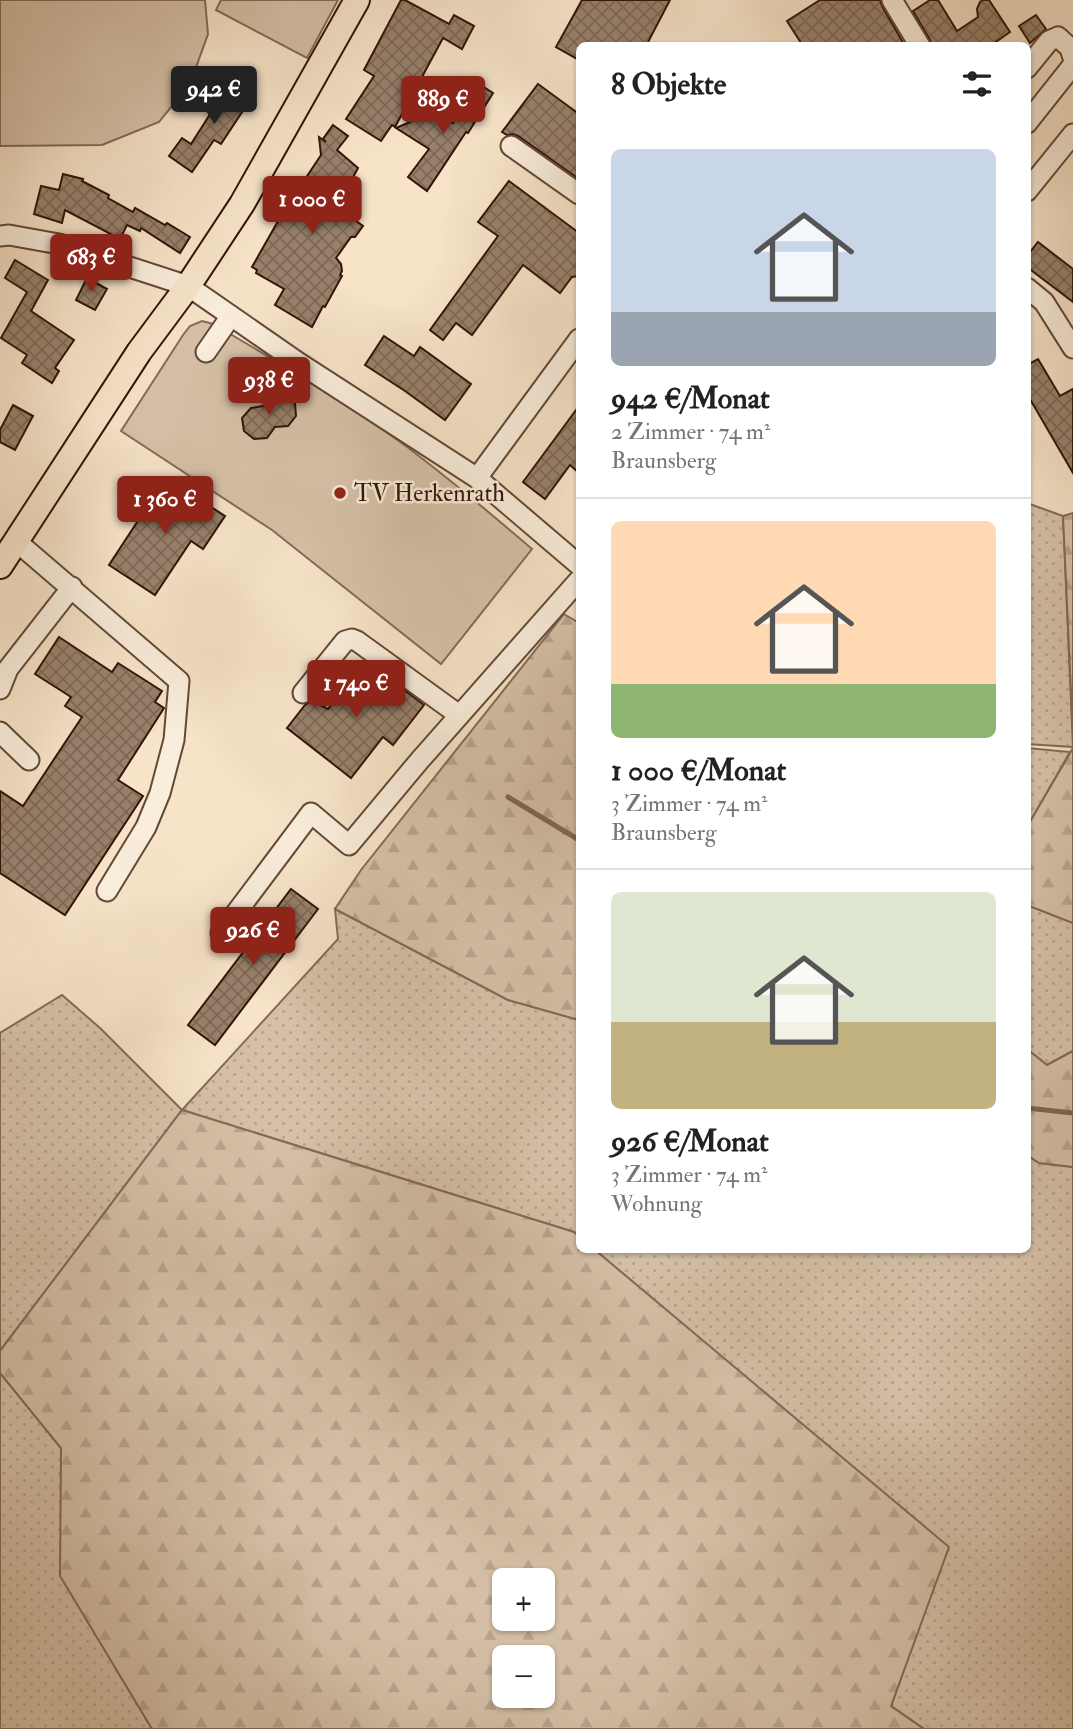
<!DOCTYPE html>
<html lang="de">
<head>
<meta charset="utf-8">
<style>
  body { margin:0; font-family:"IM FELL Double Pica",serif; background:#f6f6f6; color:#222; height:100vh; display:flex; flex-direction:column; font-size:26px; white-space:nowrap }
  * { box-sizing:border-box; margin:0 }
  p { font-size:23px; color:#767676 }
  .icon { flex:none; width:38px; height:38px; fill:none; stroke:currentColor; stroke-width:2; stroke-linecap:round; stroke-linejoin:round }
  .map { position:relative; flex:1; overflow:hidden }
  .details { position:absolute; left:576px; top:42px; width:455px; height:1211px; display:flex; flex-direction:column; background:#fff; border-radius:10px; box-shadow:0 2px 5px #0004 }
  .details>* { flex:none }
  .tools { position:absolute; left:492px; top:1568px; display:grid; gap:14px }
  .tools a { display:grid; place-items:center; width:63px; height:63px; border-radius:10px; background:#fff; box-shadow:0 2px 5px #0004; font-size:35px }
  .price { position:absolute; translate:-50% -60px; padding:0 16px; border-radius:7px; background:#8f2418; color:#fff; font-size:23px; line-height:46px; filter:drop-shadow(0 2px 4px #0008) }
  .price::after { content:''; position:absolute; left:50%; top:42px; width:21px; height:16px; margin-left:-10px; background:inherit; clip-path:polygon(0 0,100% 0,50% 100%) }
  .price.selected { background:#222; color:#fff }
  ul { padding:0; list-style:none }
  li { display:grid; align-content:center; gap:14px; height:371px; padding:0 35px }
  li+li { border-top:2px solid #e0e0e0 }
  li span { display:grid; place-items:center; height:217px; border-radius:10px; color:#555 }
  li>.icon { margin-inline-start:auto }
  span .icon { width:126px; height:126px; fill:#fffc; stroke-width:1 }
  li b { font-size:30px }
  h2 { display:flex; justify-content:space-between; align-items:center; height:84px; padding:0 35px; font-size:30px }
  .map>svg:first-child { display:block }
</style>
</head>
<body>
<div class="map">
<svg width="1073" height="1729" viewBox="0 0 1073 1729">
  <defs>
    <pattern id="grass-dots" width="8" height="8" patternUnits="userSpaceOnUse" patternTransform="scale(1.75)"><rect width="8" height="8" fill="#d5c0a7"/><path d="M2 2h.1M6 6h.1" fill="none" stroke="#b7a48e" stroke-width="1.8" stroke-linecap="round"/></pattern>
    <pattern id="forest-firs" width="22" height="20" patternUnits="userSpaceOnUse" patternTransform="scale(1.75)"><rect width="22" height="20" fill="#d5c0a7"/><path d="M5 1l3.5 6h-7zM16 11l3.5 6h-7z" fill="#b7a48e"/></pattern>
    <pattern id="building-cross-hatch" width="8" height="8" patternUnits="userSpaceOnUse" patternTransform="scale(1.75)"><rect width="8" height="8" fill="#98806b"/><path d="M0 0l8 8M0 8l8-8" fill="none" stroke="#7d6856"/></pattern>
  </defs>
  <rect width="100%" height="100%" fill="#f6e3c8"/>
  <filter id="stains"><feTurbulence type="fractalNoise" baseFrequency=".00286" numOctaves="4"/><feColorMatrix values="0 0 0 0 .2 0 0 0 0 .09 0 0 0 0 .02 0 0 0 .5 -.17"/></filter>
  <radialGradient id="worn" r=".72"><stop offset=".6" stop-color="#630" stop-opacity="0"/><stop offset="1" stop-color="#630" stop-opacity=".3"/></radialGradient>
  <!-- grass -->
  <g fill="url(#grass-dots)" stroke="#846a56" stroke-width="2">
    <polygon points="1027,503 1063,516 1073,747 1027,744"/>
    <polygon points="1027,748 1070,752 1027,827"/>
    <polygon points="1027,905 1073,923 1073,1051 1047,1065 1027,1049"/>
    <polygon points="335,909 508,1000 579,1020 579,1236 574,1232 182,1110 0,1351 0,1033 62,995 100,1028 182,1110 338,939"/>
    <polygon points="1027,1155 1039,1163 1073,1167 1073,1729 924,1729 891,1706 948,1547 595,1250 1027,1250"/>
    <polygon points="0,1373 61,1448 61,1576 152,1729 0,1729"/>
  </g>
  <!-- forest -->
  <g fill="url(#forest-firs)" stroke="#846a56" stroke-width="2" fill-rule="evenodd">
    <polygon points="1073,513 1073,736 1063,516"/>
    <polygon points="564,614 579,623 579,1020 508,1000 335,909 361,870"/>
    <polygon points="1073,748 1073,923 1027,905 1027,827"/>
    <polygon points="1027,1049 1047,1065 1073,1051 1073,1167 1039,1163 1027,1155"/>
    <path d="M182,1110L574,1232L579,1236V1250H595L949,1547L891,1706L924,1729H152L60,1576L61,1448L0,1373V1351ZM504,1580H542V1619H504ZM504,1657H542V1696H504Z"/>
  </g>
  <!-- pitch -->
  <g fill="#d5c0a7" stroke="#846a56" stroke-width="2">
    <polygon points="0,0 205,0 208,34 190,84 159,122 102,145 0,146"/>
    <polygon points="221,0 338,0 307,58 216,10"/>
    <path d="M202,321L213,324C277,361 339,398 399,441C445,475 489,512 532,549L441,664L272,530L121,431L183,335L190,326Z"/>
  </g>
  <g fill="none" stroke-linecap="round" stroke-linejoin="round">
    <!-- stream -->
    <g stroke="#806653" stroke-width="5">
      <polyline points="508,797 579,840"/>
      <polyline points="1027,1108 1073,1113"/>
    </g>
  </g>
  <!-- building -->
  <g fill="url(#building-cross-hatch)" stroke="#331406" stroke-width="2">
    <polygon points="401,0 405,0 449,24 454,15 474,26 462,49 443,38 395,127 392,125 381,141 346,119 374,76 364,70"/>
    <polygon points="582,0 670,0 646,46 579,46 579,60 556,47"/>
    <polygon points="820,0 880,0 882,6 905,46 803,46 787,21"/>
    <polygon points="930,0 938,0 957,31 978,17 977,9 980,2 983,0 989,0 1010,32 990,46 932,46 930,40 913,11"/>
    <polygon points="1036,15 1046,29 1030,43 1019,26"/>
    <polygon points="232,80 254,94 221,144 214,140 192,172 169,156 182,138 191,144"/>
    <polygon points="479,84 493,93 468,133 466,132 427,191 408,177 429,149 396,128 436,111 453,123"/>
    <polygon points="538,84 579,114 579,179 518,136 513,134 507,135 502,132"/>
    <polygon points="333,125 348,136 337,150 358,168 337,207 363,226 355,237 351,237 336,258 341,264 342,271 340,275 342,276 325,307 323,306 312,327 275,305 284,289 256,273 257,270 252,267 282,214 321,155 319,137 326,142 323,139"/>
    <polygon points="63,174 83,179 82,181 109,195 108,198 133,212 135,208 165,225 167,223 190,237 180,253 141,228 140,231 127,225 120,239 65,210 62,223 34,214 41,186 59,190"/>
    <polygon points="509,181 579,233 579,276 572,277 560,293 523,265 472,335 456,323 443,340 430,330 498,236 478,222"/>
    <polygon points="1038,242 1073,269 1073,302 1027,267 1027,256"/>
    <polygon points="15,260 48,280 31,311 74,340 55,368 59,371 52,383 22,363 27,355 1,338 27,292 5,278"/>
    <polygon points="87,278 107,289 95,310 76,300"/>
    <polygon points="384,336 414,356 420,347 471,384 445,420 405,391 365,365"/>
    <polygon points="1038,359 1060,396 1073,389 1073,473 1027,394 1027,365"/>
    <polygon points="284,395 295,403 296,416 288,426 275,427 267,438 254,439 244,431 242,418 251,408 263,406 272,396"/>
    <polygon points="13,405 33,416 15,450 0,442 0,430"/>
    <polygon points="579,406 579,473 570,465 545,499 523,482"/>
    <polygon points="166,478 225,516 203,549 191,541 155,595 109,565"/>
    <polygon points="59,637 112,672 118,663 162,691 155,702 164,708 118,780 143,796 65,915 0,873 0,791 23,806 82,717 65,706 71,697 35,674"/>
    <polygon points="349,662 381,688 388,678 424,705 393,745 383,737 351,778 287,728 305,705 312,701 328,709 345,687 335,679"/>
    <polygon points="291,889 318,909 215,1045 188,1025"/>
  </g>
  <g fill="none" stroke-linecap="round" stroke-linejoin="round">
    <defs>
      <g id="minor">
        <polyline points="892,0 920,46"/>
        <polyline points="1027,68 1049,41 1058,37 1070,48 1073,58"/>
        <polyline points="1027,123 1073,65"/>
        <polyline points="511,146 579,194"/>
        <polyline points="1027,191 1073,134"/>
        <polyline points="0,236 9,235 59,244 188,286 299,363 477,478 579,565"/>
        <polyline points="1027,288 1044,302 1073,348"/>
        <polyline points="206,352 231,316"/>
        <polyline points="477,478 579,339"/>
        <polyline points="16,541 179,681 174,740 160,793 146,827 107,891"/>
        <polyline points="0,689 8,669 72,587"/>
        <polyline points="303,693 345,641 352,639 357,641 459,715"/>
        <polyline points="0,732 29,760"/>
        <polyline points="221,933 311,813 349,845 420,760 579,580"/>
      </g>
      <polyline id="major" points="0,566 139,352 188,286 242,204 357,0"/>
    </defs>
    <!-- minor casing -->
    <use href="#minor" stroke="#644836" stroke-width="23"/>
    <!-- major casing -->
    <use href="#major" stroke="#331406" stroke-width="28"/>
    <!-- minor -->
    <use href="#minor" stroke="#f9eddb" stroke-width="19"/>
    <!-- major -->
    <use href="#major" stroke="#f6e3c8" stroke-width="24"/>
  </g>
  <!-- markers -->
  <circle fill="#8f2418" stroke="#f9eddb" stroke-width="2.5" cx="340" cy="493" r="7"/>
  <g text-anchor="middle" stroke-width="5" stroke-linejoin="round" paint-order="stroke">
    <!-- poi labels -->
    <g font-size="24" fill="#331406" stroke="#f9eddb" text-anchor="start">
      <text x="354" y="501">TV Herkenrath</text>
    </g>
  </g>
  <rect width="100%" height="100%" filter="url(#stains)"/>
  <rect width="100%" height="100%" fill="url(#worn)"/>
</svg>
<div class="tools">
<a>+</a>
<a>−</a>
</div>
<b class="price selected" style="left:214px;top:126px">942 €</b>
<b class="price" style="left:443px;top:136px">889 €</b>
<b class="price" style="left:312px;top:236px">1 000 €</b>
<b class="price" style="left:91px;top:294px">683 €</b>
<b class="price" style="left:269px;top:417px">938 €</b>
<b class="price" style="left:165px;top:536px">1 360 €</b>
<b class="price" style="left:356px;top:720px">1 740 €</b>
<b class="price" style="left:253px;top:967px">926 €</b>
<section class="details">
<h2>8 Objekte<svg class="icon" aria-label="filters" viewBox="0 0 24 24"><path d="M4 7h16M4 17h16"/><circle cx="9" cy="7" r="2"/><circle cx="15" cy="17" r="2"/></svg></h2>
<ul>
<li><span style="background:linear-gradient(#c9d6e8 75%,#9aa5b1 0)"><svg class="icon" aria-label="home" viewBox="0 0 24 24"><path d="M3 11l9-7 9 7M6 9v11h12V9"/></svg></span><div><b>942 €/Monat</b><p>2 Zimmer · 74 m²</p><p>Braunsberg</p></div></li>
<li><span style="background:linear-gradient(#ffd9b3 75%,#8fb573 0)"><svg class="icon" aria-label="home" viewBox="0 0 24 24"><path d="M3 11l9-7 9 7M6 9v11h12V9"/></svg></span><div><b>1 000 €/Monat</b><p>3 Zimmer · 74 m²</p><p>Braunsberg</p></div></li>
<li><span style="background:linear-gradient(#dfe7d0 60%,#c2b280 0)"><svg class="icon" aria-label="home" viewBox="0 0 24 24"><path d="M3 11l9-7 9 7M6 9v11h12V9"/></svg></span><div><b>926 €/Monat</b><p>3 Zimmer · 74 m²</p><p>Wohnung</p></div></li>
</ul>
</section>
</div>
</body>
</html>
